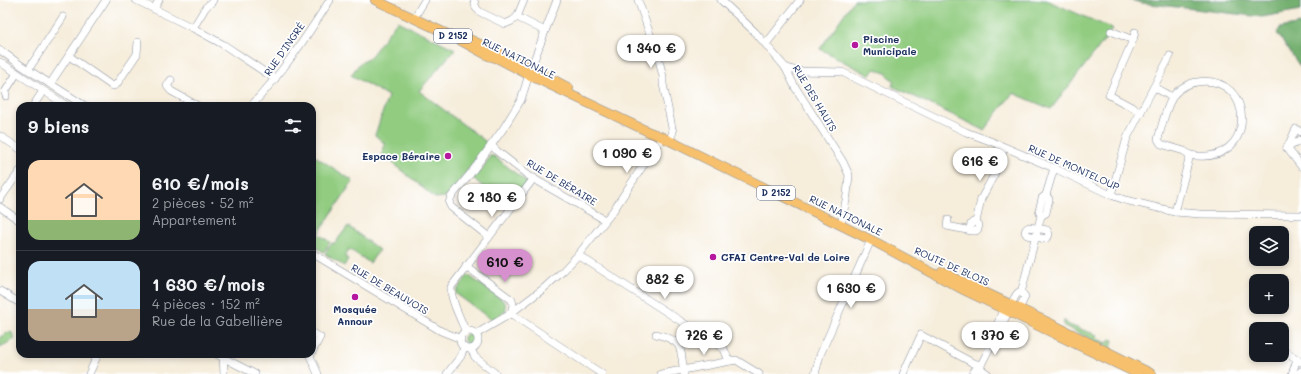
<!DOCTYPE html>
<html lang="fr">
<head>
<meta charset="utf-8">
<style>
  body { margin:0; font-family:Mali,sans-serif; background:#20242c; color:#f1f3f6; height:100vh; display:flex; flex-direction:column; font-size:15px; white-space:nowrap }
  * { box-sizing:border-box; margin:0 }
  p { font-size:13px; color:#9ea1a6 }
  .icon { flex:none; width:22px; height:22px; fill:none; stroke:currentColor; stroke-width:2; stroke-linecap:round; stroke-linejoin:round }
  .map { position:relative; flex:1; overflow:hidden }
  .drawer { position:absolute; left:16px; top:102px; width:300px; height:256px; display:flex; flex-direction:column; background:#171b24; border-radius:12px; box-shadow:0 2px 6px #0003 }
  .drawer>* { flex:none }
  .buttons { position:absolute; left:1249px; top:226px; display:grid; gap:8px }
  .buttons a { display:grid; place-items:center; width:40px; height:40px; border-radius:8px; background:#171b24; box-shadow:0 2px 6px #0003; font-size:20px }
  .price { position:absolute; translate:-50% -34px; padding:0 9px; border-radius:14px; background:#fff; color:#222; font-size:13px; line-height:26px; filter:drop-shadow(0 1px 2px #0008) }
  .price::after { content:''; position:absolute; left:50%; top:24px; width:12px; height:9px; margin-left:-6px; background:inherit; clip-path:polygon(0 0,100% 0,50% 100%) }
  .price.active { background:#d690ce; color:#111 }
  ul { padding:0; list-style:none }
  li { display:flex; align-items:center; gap:12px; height:100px; padding:0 12px }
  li+li { border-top:1px solid #363941 }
  li span { display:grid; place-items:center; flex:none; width:112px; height:80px; border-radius:12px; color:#555 }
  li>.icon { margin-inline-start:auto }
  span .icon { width:48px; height:48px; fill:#fffc; stroke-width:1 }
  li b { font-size:17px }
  h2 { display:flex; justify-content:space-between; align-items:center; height:48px; padding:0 12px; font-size:17px }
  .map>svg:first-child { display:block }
</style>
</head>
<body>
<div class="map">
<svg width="1301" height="374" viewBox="0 0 1301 374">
  <rect width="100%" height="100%" fill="#fff"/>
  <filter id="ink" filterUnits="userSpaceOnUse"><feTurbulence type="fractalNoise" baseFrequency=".025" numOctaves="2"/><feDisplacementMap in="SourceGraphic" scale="8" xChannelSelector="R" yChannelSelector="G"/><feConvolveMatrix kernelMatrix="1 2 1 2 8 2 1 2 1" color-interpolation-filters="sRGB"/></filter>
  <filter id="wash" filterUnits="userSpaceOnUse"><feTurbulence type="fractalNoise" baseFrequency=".012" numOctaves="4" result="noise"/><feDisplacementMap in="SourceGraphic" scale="16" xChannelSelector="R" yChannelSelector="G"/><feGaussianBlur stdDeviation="0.9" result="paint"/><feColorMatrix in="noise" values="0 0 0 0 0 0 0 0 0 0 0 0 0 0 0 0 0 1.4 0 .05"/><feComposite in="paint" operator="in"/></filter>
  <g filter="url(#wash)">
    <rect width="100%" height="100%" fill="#f6eddb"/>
    <!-- green -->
    <g fill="#92cc81" stroke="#567e70">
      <polygon points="854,0 1046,0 1113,29 1051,109 1013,93 984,130 892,86 894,80 890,78 886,73 875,69 869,75 820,49"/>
      <polygon points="397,21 455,49 419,91 489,144 446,197 435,198 382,154 385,144 375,135 388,96 351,75 360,63 371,56"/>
      <polygon points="312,154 353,181 318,234 330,242 324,252 312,245"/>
      <polygon points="490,156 494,156 528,183 508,209 505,206 473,178 483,168"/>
      <polygon points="348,226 379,250 370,263 349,249 345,257 348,259 344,266 325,254 332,243 335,243"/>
      <polygon points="468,275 505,302 506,310 492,320 455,293"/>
      <polygon points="1064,320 1069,325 1097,335 1097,339 1108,343 1110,339 1113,340 1111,349 1064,326"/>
      <polygon points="11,331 15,339 0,347 0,337"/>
      <circle cx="470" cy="339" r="6"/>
    </g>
    <!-- forest -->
    <g fill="#75b06f" stroke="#487066">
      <polygon points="1130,0 1301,0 1301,10 1262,17 1142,3"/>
      <polygon points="1301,24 1301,68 1277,33 1280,28"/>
    </g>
  </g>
  <g filter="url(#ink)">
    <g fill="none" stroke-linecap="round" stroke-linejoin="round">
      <defs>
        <g id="minor">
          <polyline points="136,0 193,28 224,45 275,79"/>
          <polyline points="474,0 476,8 480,12 505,24 512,21 517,17"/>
          <polyline points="524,0 517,17 545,31"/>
          <polyline points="638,0 659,60 663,77 663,84 672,128 673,132 669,141"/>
          <polyline points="721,0 755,32 785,67 795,87 843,162 849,175 847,195 841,225"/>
          <polyline points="154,9 159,0"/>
          <polyline points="414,18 425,0"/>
          <polyline points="193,28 206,7 211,3 213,0"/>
          <polyline points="1111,31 1133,40"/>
          <polyline points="1135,32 1133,40 1109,95 1141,112"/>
          <polyline points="766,44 800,0"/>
          <polyline points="0,50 22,66 85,106"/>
          <polyline points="69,56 112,86 116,85 137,54 138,42"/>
          <polyline points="0,62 67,106"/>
          <polyline points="785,67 793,70 799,71 842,72 966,132 990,141 1054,168 1111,195 1125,200 1175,212 1200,214 1301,215"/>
          <polyline points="28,70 63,17"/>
          <polyline points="171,80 167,86 171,91 198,106"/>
          <polyline points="50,84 106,0"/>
          <polyline points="1154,87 1168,95 1172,97"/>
          <polyline points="6,96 5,92 17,73"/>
          <polyline points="33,106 43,91"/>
          <path d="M251,106C283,72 305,39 330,0"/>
          <polyline points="0,136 20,149"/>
          <polyline points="491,145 498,152 529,176 605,220"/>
          <polyline points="1287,148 1296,129 1301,132"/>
          <polyline points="1287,148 1301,166"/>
          <polyline points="1287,148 1301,140"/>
          <polyline points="1046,195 1054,168"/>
          <polyline points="1111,195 1127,138 1170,56"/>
          <polyline points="0,199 20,171"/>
          <polyline points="0,207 20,221"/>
          <path d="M1175,212L1190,155C1259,168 1256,72 1197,82C1188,83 1176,90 1172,98C1165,110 1162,126 1158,139L1161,144L1184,151L1190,155"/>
          <polyline points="948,220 947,226 972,231 970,228 971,224 973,222 977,223 979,225 978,229 976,231 972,231"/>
          <polyline points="976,222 981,199 994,175 998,163 1004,148"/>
          <polygon points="1029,227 1047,230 1049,234 1048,237 1045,239 1027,235 1025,232 1026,229"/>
          <polyline points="489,237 451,207 449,203 451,197 471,173 503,129 521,100 531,68 557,0"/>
          <polyline points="312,253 441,331 461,339"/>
          <polyline points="578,255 724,349 729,361"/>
          <polyline points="466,266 512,300 513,305 511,313"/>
          <polyline points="0,291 20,303"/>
          <polyline points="1021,293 1041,216 1046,213 1049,199 1046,195 1042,198 1039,211 1041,216"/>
          <polyline points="510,313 602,374"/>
          <circle cx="469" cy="340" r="9"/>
          <path d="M466,332C461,320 450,299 451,287L534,178"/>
          <polyline points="312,333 320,337 312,352"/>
          <polyline points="476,334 507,316 543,289 563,271 578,255 613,211 662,137"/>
          <path d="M656,334C685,341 680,349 684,374"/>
          <polyline points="994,334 1003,309"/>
          <polyline points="471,349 475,357 496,374"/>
          <polyline points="1282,349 1301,362"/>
          <polyline points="216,354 255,374"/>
          <polyline points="223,354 224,374"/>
          <polyline points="311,354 310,356 318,374"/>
          <path d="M981,369V365C990,346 1001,328 1010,308C1013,302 1014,295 1019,292L1023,294L1025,297L1019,309"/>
          <polyline points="89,374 98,354"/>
          <polyline points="447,374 461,356 464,347"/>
          <polyline points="661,374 736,360 759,374"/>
          <polyline points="815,374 820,355 871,240"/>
          <polyline points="903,374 921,335 973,363 981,365"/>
          <polyline points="972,374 975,370 981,369 988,374"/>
          <polyline points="1292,374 1297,359"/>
          <polyline points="1298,374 1301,371"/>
        </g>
        <g id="major">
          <polyline points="375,0 458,39 489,56 499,59 529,75 649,132 662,137 877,243 964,290 1138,374"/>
          <polyline points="469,39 531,68 569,88"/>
          <polyline points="942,272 1058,327 1152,374"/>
        </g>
      </defs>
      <!-- minor casing -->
      <use href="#minor" stroke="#888e9c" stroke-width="8"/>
      <!-- major casing -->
      <use href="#major" stroke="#888e9c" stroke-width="10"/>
      <!-- minor -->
      <use href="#minor" stroke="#fff" stroke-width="7"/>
      <!-- major -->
      <use href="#major" stroke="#f7c06c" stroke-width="9"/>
    </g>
  </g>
  <!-- markers -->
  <g fill="#b5179e" stroke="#fff" stroke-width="1.5">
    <circle cx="855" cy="45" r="4"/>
    <circle cx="448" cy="156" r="4"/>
    <circle cx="713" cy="257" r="4"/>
    <circle cx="355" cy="297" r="4"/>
  </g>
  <g text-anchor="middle" stroke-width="3.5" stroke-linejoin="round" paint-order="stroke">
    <!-- shield labels -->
    <g fill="#fff" stroke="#5f6d8e" stroke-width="1">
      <rect x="434" y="29" width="38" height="14" rx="3"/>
      <rect x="757" y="186" width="38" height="14" rx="3"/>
    </g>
    <g font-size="9" font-weight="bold" fill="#1b2f5e">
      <text x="453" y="39">D 2152</text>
      <text x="776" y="196">D 2152</text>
    </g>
    <!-- poi labels -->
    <g font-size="10" font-weight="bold" fill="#1b2f5e" stroke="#fff" text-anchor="start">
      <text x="863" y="43">Piscine<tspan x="863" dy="12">Municipale</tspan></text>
      <text x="440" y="160" text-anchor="end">Espace Béraire</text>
      <text x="721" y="261">CFAI Centre-Val de Loire</text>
      <text x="355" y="313" text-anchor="middle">Mosquée<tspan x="355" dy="12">Annour</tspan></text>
    </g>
    <!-- street labels -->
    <g font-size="10" fill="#1b2f5e" stroke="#fff">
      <text transform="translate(284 49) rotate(-55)" y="4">RUE D'INGRÉ</text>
      <text transform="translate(519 58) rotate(26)" y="4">RUE NATIONALE</text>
      <text transform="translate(815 98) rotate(59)" y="4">RUE DES HAUTS</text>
      <text transform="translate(1074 167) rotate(24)" y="4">RUE DE MONTELOUP</text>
      <text transform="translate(562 182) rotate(31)" y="4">RUE DE BÉRAIRE</text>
      <text transform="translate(846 215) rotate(26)" y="4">RUE NATIONALE</text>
      <text transform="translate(952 266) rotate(24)" y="4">ROUTE DE BLOIS</text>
      <text transform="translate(390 289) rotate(31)" y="4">RUE DE BEAUVOIS</text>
    </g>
  </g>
</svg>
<div class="buttons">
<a><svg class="icon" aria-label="layers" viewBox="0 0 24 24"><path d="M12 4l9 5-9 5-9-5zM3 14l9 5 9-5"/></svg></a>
<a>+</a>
<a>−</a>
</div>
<b class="price" style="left:651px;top:69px">1 340 €</b>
<b class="price" style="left:627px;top:174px">1 090 €</b>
<b class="price" style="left:980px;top:182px">616 €</b>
<b class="price" style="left:492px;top:218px">2 180 €</b>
<b class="price active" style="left:505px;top:283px">610 €</b>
<b class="price" style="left:665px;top:300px">882 €</b>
<b class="price" style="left:851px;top:309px">1 630 €</b>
<b class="price" style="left:704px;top:356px">726 €</b>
<b class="price" style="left:995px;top:356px">1 370 €</b>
<section class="drawer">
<h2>9 biens<svg class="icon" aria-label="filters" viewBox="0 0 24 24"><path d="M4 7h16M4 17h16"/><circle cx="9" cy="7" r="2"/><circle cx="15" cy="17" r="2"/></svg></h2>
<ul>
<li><span style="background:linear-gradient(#ffd9b3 75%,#8fb573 0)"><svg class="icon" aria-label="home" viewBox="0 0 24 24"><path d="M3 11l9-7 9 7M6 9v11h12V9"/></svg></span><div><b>610 €/mois</b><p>2 pièces · 52 m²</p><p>Appartement</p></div></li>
<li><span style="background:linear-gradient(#bfe0f5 60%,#b9a48a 0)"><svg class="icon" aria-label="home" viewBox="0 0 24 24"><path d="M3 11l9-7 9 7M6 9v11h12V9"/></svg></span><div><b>1 630 €/mois</b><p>4 pièces · 152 m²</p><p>Rue de la Gabellière</p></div></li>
</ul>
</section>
</div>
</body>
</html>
